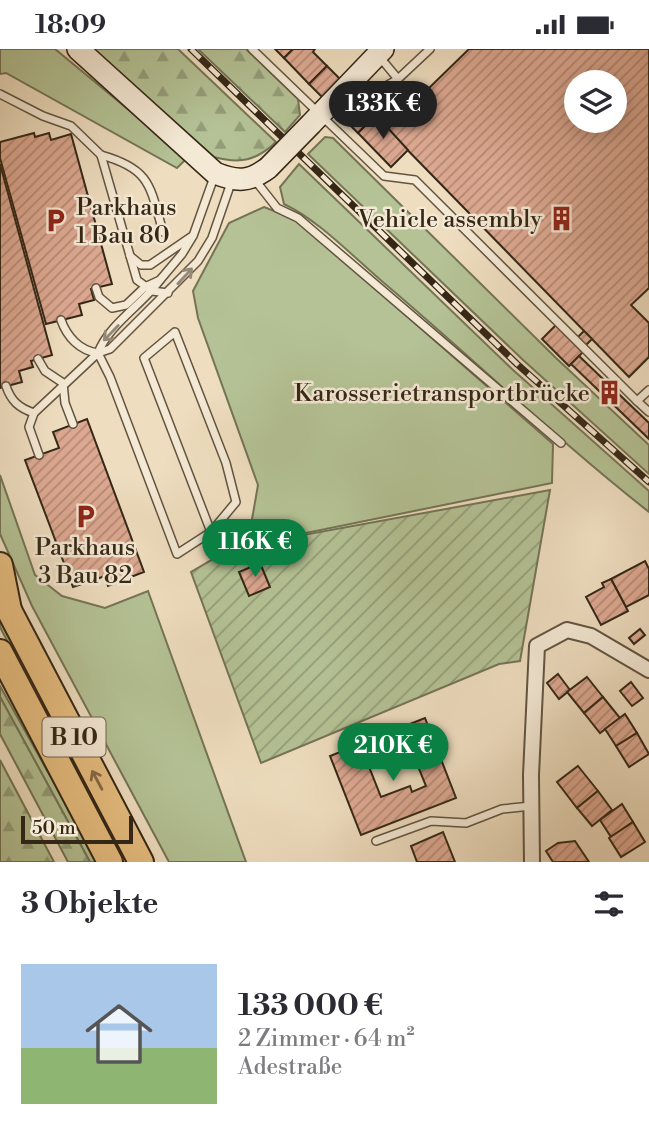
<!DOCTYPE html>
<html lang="de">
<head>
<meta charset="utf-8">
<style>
  body { margin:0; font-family:"Libre Bodoni",serif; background:#f7f7f7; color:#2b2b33; height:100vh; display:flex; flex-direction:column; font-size:26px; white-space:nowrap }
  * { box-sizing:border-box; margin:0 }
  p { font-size:23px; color:#7c7c81 }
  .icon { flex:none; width:38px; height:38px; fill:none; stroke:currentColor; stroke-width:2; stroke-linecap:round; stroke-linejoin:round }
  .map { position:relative; height:813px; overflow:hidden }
  .drawer { display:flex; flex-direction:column; background:#fff; flex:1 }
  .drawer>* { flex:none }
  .tools { position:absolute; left:564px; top:21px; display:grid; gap:14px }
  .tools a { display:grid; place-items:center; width:63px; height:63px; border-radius:50%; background:#fff; box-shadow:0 4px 18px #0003; font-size:35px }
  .scale { position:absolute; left:21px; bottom:18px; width:112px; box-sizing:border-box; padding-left:7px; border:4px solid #342716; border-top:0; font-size:19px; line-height:24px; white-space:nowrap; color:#342716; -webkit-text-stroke:5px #f4e9d5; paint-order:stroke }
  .price { position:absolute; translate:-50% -60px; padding:0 16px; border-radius:24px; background:#0b8043; color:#fff; font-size:23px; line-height:46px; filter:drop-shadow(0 2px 4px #0008) }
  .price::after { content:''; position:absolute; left:50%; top:42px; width:21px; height:16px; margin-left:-10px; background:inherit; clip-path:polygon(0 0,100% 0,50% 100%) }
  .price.selected { background:#222; color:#fff }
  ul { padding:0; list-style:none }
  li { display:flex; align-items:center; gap:21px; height:175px; padding:0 21px }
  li+li { border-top:2px solid #e1e1e2 }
  li span { display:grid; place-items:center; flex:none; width:196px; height:140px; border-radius:0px; color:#555 }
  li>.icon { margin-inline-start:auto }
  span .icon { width:84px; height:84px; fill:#fffc; stroke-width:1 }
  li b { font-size:30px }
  h2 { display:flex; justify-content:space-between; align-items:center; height:84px; padding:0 21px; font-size:30px }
  .status { display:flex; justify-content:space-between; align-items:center; height:49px; padding:0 35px; background:#fff; direction:ltr }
  .status svg { height:19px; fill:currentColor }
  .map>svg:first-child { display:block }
</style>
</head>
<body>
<div class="status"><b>18:09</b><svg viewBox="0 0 49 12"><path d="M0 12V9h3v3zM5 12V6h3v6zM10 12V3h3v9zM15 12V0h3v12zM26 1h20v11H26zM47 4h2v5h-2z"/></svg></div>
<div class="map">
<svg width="649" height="813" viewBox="0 0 649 813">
  <defs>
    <pattern id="forest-firs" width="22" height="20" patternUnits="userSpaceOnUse" patternTransform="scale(1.75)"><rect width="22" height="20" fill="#b4c295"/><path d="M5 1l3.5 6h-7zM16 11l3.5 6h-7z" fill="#939e79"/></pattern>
    <pattern id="garden-furrows" width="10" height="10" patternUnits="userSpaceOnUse" patternTransform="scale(1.75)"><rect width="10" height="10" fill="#b4c295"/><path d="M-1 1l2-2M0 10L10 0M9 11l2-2" fill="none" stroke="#939e79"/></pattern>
    <pattern id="building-hatch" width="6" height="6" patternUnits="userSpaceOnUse" patternTransform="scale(1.75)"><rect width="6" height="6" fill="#dda891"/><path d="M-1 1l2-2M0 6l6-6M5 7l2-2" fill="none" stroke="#b48975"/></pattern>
  </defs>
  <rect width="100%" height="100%" fill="#eeddbf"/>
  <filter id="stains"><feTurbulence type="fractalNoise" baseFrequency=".00286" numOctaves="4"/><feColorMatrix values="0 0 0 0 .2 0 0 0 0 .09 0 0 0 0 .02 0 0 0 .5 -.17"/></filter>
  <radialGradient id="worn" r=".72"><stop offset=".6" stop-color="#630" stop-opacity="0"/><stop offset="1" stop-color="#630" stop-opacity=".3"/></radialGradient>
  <!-- grass -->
  <g fill="#b4c295" stroke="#747456" stroke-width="2">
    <polygon points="0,0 55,0 187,109 177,119 6,24 0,25"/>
    <polygon points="325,88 333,89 556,309 649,396 649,425 522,310 308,105"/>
    <path d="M299,115L512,320L649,442V463C557,391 473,309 384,234C352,207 321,173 284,155L280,138Z"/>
    <polygon points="264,158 297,171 553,395 552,434 232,499 251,476 258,436 198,269 193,242 229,174"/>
    <polygon points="0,426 35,526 62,547 105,559 148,542 246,813 169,813 32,557 0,485"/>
    <polygon points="0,567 128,813 122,813 0,578"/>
    <polygon points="0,637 98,813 90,813 0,648"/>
  </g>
  <!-- forest -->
  <g fill="url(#forest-firs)" stroke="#747456" stroke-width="2">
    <path d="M93,0H178L276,93C256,112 240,115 214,108Z"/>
    <polygon points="198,0 246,0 298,50 300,66 285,83"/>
    <polygon points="0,648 5,657 90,813 68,813 0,685"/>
    <polygon points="0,711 54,813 0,813"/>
  </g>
  <!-- garden -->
  <polygon fill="url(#garden-furrows)" stroke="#747456" stroke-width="2" points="550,441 520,612 499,615 261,714 191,523 232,499"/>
  <!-- building -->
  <g fill="url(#building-hatch)" stroke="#342716" stroke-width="2" fill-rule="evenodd">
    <polygon points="275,0 293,0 284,9"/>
    <polygon points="293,0 315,0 313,3 327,17 309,35 284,9"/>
    <path d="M469,0H649V239L631,256L649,274V308L629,328L387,80ZM576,33H614V72H576Z"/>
    <polygon points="327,17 376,66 358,84 309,35"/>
    <polygon points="376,66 408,101 391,118 358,84"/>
    <polygon points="34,84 35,88 49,84 51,91 71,85 112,235 91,240 94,251 79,255 82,266 46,275 0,109 0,93"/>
    <polygon points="0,115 52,306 31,312 33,318 19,322 22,333 0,339"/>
    <polygon points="556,276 583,303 569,317 542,290"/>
    <polygon points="584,282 592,290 581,301 573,293"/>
    <polygon points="579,307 649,374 649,390 571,315"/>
    <polygon points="87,370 144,523 108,537 105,527 73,538 25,411 59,399 53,383"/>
    <polygon points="645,512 649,520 649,546 626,558 611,530"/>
    <polygon points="260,514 270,538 249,547 239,523"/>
    <polygon points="611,530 628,562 601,576 586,548 604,538 602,534"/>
    <polygon points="640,580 645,586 634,595 629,589"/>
    <polygon points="558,625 570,641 559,650 547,634"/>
    <polygon points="587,628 603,648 584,664 567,643"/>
    <polygon points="631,633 643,649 632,657 620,642"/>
    <polygon points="603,648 620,669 600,684 584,664"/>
    <polygon points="625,665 637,684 616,697 605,680"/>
    <polygon points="425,669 456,749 361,786 330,707 360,695 381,748 410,737 412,743 426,737 402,678"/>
    <polygon points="637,684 649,705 629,718 616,697"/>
    <polygon points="578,717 598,742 577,759 557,733"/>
    <polygon points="598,742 612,761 592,777 577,759"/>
    <polygon points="622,755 633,773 611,788 600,771"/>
    <polygon points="633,773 645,793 621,808 609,789"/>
    <polygon points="443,783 455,813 417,813 411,797"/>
    <polygon points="575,792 589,813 553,813 546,802 558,794"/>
  </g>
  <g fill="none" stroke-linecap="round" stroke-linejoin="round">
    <defs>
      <g id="service">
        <polyline points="252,0 384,127 415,131 637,352"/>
        <polyline points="378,6 398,30"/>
        <polyline points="0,45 43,67 71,77 101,106 137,231 152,242 168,244"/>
        <polyline points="343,47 367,48 398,30 430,0"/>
        <path d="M101,106C151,120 150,137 163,183"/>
        <polyline points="255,131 277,159 298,169 561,394"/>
        <polyline points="130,207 141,216 150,216 191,188"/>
        <path d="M160,231C142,256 109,275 98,304L110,328L177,505L211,483L236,453L226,414L175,283L144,309L211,483"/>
        <polyline points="96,239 99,248 112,259 126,256 145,238 160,231 182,205 193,187 214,128"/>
        <path d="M61,271C67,288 80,302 98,304"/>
        <polyline points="38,310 45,322 63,334 65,354 73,375"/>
        <path d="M6,337C11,352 19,359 34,364"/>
        <polyline points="649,341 637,352 649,363"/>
        <polyline points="39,406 29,378 34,364 98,304 110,300 198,212 212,189 232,131"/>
        <polyline points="376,792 431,772 466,774 502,760 531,757"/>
      </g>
      <polyline id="minor" points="532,813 531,726 537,597 567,581 591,587 649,621"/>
      <g id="secondary">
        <path d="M78,0L215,124C237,133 249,133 268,119"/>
        <polyline points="311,75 383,0"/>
      </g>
      <g id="trunk">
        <polyline points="0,516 9,561"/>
        <polyline points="0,544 141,813"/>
        <polyline points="0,603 110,813"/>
      </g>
    </defs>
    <!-- service casing -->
    <use href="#service" stroke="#625440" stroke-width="10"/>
    <!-- minor casing -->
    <use href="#minor" stroke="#625440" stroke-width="18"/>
    <!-- secondary casing -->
    <use href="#secondary" stroke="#342716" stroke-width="24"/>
    <!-- trunk casing -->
    <use href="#trunk" stroke="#342716" stroke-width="28"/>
    <!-- service -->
    <use href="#service" stroke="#f4e9d5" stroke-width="7"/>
    <!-- minor -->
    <use href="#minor" stroke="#f4e9d5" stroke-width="14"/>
    <!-- secondary -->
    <use href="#secondary" stroke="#f4e9d5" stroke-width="21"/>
    <!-- trunk -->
    <use href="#trunk" stroke="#e7be80" stroke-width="24"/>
    <defs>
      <polyline id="rail" points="191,0 517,315 649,433"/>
    </defs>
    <!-- rail casing -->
    <use href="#rail" stroke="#342716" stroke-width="7"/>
    <!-- rail -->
    <use href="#rail" stroke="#f4e9d5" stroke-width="4.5" stroke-dasharray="13" stroke-linecap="butt"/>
    <defs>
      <polyline id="secondary-bridge" points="268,119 311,75"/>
    </defs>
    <!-- secondary-bridge casing -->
    <use href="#secondary-bridge" stroke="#342716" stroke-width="24" stroke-linecap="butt"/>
    <!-- secondary-bridge -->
    <use href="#secondary-bridge" stroke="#f4e9d5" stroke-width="21"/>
  </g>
  <!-- one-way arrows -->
  <defs><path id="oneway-shaft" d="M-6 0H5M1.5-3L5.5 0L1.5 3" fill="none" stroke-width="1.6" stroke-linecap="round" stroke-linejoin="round" transform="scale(1.75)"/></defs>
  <g stroke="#948876">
    <use href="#oneway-shaft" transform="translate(185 227) rotate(-47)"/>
    <use href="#oneway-shaft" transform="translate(111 284) rotate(134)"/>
  </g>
  <use stroke="#856b46" href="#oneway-shaft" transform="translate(97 731) rotate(-118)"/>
  <!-- icons -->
  <defs>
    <symbol id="building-bare" viewBox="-9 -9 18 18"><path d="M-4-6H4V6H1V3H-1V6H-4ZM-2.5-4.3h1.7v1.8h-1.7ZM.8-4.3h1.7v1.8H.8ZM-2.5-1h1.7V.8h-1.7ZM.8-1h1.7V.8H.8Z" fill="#8f2418" stroke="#f4e9d5" stroke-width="2.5" paint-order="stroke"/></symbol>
    <symbol id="parking-bare" viewBox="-9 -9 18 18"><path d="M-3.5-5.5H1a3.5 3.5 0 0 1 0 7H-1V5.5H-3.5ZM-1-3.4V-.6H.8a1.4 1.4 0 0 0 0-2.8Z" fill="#8f2418" stroke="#f4e9d5" stroke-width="2.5" paint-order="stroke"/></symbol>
  </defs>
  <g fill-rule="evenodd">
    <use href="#building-bare" x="544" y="152" width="35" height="35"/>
    <use href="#parking-bare" x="38" y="154" width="35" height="35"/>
    <use href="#building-bare" x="592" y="326" width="35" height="35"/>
    <use href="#parking-bare" x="68" y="450" width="35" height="35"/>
  </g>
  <g text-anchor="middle" stroke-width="5" stroke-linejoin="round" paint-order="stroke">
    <!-- shield labels -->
    <rect fill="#f4e9d5" stroke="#6e614f" stroke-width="2" x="42.5" y="668.5" width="63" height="39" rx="5"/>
    <g font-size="23" font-weight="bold" fill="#342716">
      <text x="74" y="696">B 10</text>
    </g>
    <!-- poi labels -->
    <g font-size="24" fill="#342716" stroke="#f4e9d5" text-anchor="end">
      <text x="76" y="166" text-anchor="start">Parkhaus<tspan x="76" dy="28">1 Bau 80</tspan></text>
      <text x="542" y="178">Vehicle assembly</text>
      <text x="590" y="352">Karosserietransportbrücke</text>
      <text x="85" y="506" text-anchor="middle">Parkhaus<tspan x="85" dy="28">3 Bau 82</tspan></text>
    </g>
  </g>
  <rect width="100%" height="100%" filter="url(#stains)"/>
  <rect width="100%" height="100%" fill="url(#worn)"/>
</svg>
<div class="tools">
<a><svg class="icon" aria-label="layers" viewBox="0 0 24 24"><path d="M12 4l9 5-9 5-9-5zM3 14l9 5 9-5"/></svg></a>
</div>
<div class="scale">50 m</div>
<b class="price selected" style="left:383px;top:92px">133K €</b>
<b class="price" style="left:255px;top:530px">116K €</b>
<b class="price" style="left:393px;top:734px">210K €</b>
</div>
<section class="drawer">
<h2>3 Objekte<svg class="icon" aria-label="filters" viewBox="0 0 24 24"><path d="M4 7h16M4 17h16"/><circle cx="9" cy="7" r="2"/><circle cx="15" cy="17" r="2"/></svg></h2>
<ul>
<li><span style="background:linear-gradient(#a9c7e8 60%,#8fb573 0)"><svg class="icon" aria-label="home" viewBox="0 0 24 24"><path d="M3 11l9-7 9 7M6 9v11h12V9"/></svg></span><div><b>133 000 €</b><p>2 Zimmer · 64 m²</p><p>Adestraße</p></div></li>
</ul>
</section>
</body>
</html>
